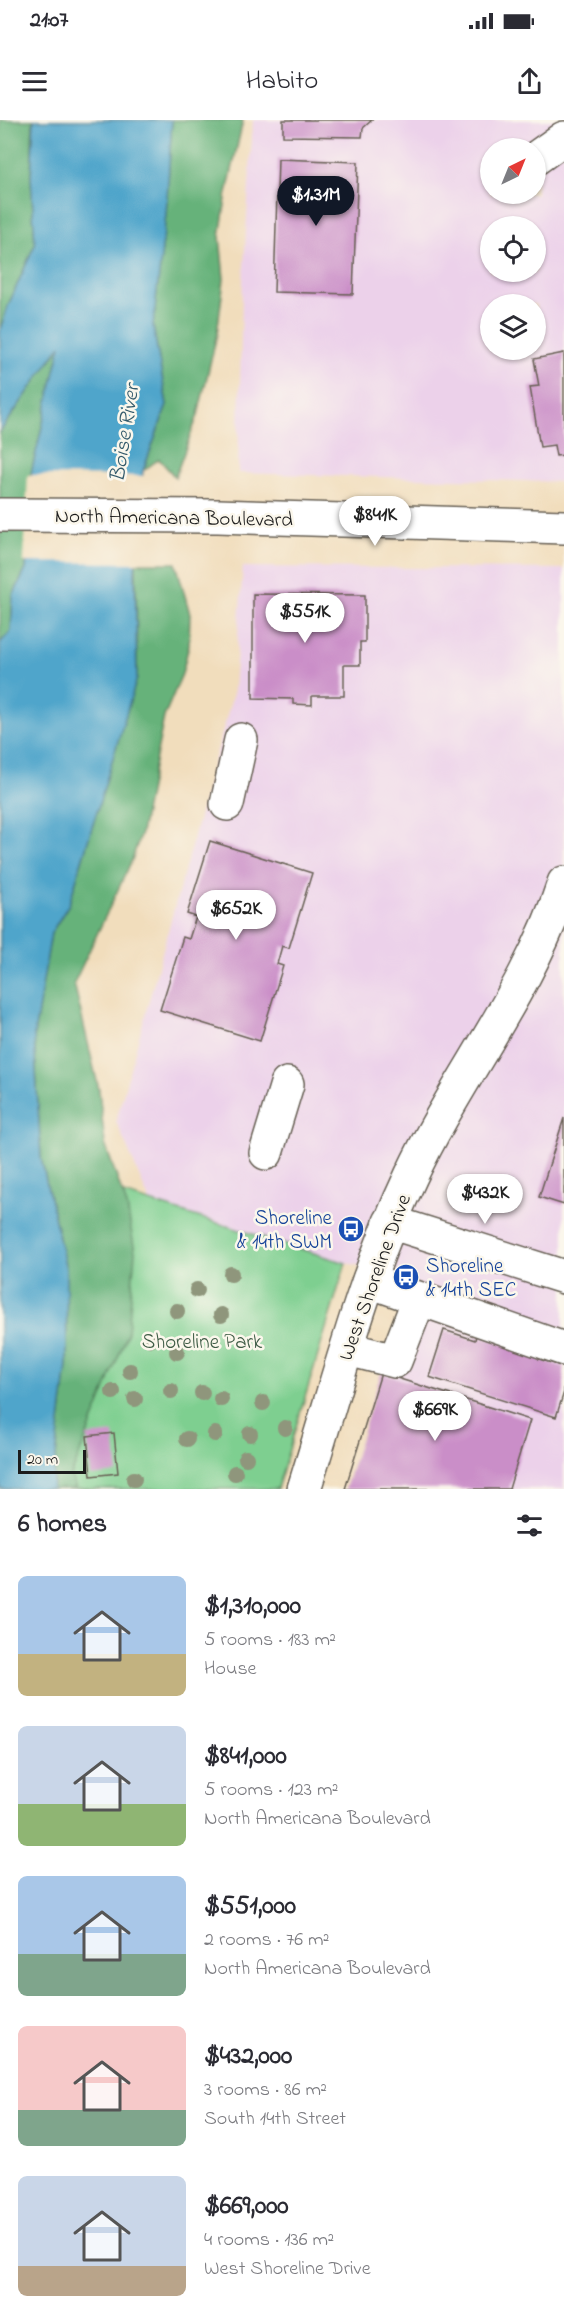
<!DOCTYPE html>
<html lang="en">
<head>
<meta charset="utf-8">
<style>
  body { margin:0; font-family:"Indie Flower",sans-serif; background:#f2f2f3; color:#2b2b33; height:100vh; display:flex; flex-direction:column; font-size:22px; white-space:nowrap }
  * { box-sizing:border-box; margin:0 }
  p { font-size:20px; color:#7c7c81 }
  .icon { flex:none; width:33px; height:33px; fill:none; stroke:currentColor; stroke-width:2; stroke-linecap:round; stroke-linejoin:round }
  .map { position:relative; height:1369px; overflow:hidden }
  .details { display:flex; flex-direction:column; background:#fff; flex:1 }
  .details>* { flex:none }
  .needle { width:39px; rotate:43deg }
  .buttons { position:absolute; left:480px; top:18px; display:grid; gap:12px }
  .buttons a { display:grid; place-items:center; width:66px; height:66px; border-radius:50%; background:#fff; box-shadow:0 2px 4px #0004; font-size:30px }
  .scale { position:absolute; left:18px; bottom:15px; width:68px; box-sizing:border-box; padding-left:6px; border:3px solid #1c1c1c; border-top:0; font-size:16px; line-height:21px; white-space:nowrap; color:#1c1c1c; -webkit-text-stroke:4px #fbf7ec; paint-order:stroke }
  .price { position:absolute; translate:-50% -51px; padding:0 14px; border-radius:21px; background:#fff; color:#222; font-size:20px; line-height:39px; filter:drop-shadow(0 2px 3px #0008) }
  .price::after { content:''; position:absolute; left:50%; top:36px; width:18px; height:14px; margin-left:-9px; background:inherit; clip-path:polygon(0 0,100% 0,50% 100%) }
  .price.selected { background:#111827; color:#fff }
  ul { padding:0; list-style:none }
  li { display:flex; align-items:center; gap:18px; height:150px; padding:0 18px }
  li span { display:grid; place-items:center; flex:none; width:168px; height:120px; border-radius:9px; color:#555 }
  li>.icon { margin-inline-start:auto }
  span .icon { width:72px; height:72px; fill:#fffc; stroke-width:1 }
  li b { font-size:26px }
  h2 { display:flex; justify-content:space-between; align-items:center; height:72px; padding:0 18px; font-size:26px }
  .status { display:flex; justify-content:space-between; align-items:center; height:42px; padding:0 30px; background:#fff; direction:ltr }
  .status svg { height:16px; fill:currentColor }
  header { display:flex; justify-content:space-between; align-items:center; height:78px; padding:0 18px; background:#fff; font-size:27px; font-weight:600 }
  .map>svg:first-child { display:block }
</style>
</head>
<body>
<div class="status"><b>21:07</b><svg viewBox="0 0 49 12"><path d="M0 12V9h3v3zM5 12V6h3v6zM10 12V3h3v9zM15 12V0h3v12zM26 1h20v11H26zM47 4h2v5h-2z"/></svg></div>
<header><svg class="icon" aria-label="menu" viewBox="0 0 24 24"><path d="M4 6h16M4 12h16M4 18h16"/></svg>Habito<svg class="icon" aria-label="share" viewBox="0 0 24 24"><path d="M12 15V3M7 8l5-5 5 5M5 13v7h14v-7"/></svg></header>
<div class="map">
<svg width="564" height="1369" viewBox="0 0 564 1369">
  <rect width="100%" height="100%" fill="#fbf7ec"/>
  <filter id="ink" filterUnits="userSpaceOnUse"><feTurbulence type="fractalNoise" baseFrequency=".0167" numOctaves="2"/><feDisplacementMap in="SourceGraphic" scale="12" xChannelSelector="R" yChannelSelector="G"/><feConvolveMatrix kernelMatrix="1 2 1 2 8 2 1 2 1" color-interpolation-filters="sRGB"/></filter>
  <filter id="wash" filterUnits="userSpaceOnUse"><feTurbulence type="fractalNoise" baseFrequency=".008" numOctaves="4" result="noise"/><feDisplacementMap in="SourceGraphic" scale="24" xChannelSelector="R" yChannelSelector="G"/><feGaussianBlur stdDeviation="1.35" result="paint"/><feColorMatrix in="noise" values="0 0 0 0 0 0 0 0 0 0 0 0 0 0 0 0 0 1.4 0 .05"/><feComposite in="paint" operator="in"/></filter>
  <g filter="url(#wash)">
    <rect width="100%" height="100%" fill="#f1ddbc"/>
    <!-- built -->
    <g fill="#ecd1ea" fill-rule="evenodd">
      <path d="M253,0H564V362L238,353L242,178ZM490,28H536V74H490ZM490,106H536V152H490ZM490,184H536V230H490Z"/>
      <polygon points="243,447 564,449 564,1369 347,1369 412,1155 346,1143 150,1082 116,1001 234,570"/>
    </g>
    <!-- green -->
    <polygon fill="#7ecf90" stroke="#4d7656" stroke-width="1.5" points="111,1070 346,1143 277,1369 76,1369 70,1356"/>
    <!-- forest -->
    <g fill="#66b27a" stroke="#41674b" stroke-width="1.5">
      <polygon points="0,0 33,0 31,57 35,124 8,186 0,211"/>
      <polygon points="172,0 243,0 227,73 220,116 224,159 217,214 198,295 175,357 159,339 143,351 167,285 153,206 166,94"/>
      <polygon points="62,223 31,354 26,449 13,476 11,511 0,523 0,312"/>
      <polygon points="136,443 176,443 190,494 189,525 182,554 164,597 141,713 132,740 74,863 99,970 105,1024 127,1086 135,1132 128,1212 71,1356 76,1369 52,1369 67,1245 66,1149 41,1038 34,915 51,813 69,784 137,558"/>
    </g>
    <!-- water -->
    <polygon fill="#4fa5cb" stroke="#366074" stroke-width="1.5" points="34,0 172,0 166,94 153,206 167,285 143,351 135,451 137,558 69,784 51,813 34,915 41,1038 66,1149 67,1245 52,1369 0,1369 0,523 11,511 13,476 26,449 31,354 61,225 0,312 0,211 8,186 35,124 31,57"/>
    <!-- pier -->
    <polygon fill="#f1ddbc" points="28,355 145,356 139,443 24,442"/>
    <g id="blocks">
      <!-- building -->
      <g fill="#ca8ec8">
        <polygon points="283,0 372,0 363,8 362,17 283,16"/>
        <polygon points="278,39 358,42 353,174 274,172"/>
        <polygon points="564,233 564,335 556,336 554,325 540,327 530,267 539,266 534,239"/>
        <polygon points="253,474 365,475 365,522 360,522 360,545 344,545 344,576 312,576 312,585 293,584 293,579 253,578"/>
        <polygon points="210,721 312,753 289,828 282,826 277,844 283,846 260,921 160,890 183,817 189,819 196,797 187,794"/>
        <polygon points="564,998 564,1085 539,1077"/>
        <polygon points="444,1210 475,1220 476,1215 541,1236 539,1239 564,1247 564,1272 556,1297 429,1257"/>
        <polygon points="381,1253 530,1300 509,1369 345,1369"/>
        <polygon points="114,1313 118,1353 91,1356 87,1316"/>
      </g>
    </g>
  </g>
  <g filter="url(#ink)">
    <use href="#blocks" fill-opacity="0" stroke="#676054" stroke-width="1.5"/>
    <g fill="none" stroke-linecap="round" stroke-linejoin="round">
      <defs>
        <g id="minor">
          <polyline points="536,38 564,18"/>
          <polyline points="0,395 218,396 564,407"/>
          <polyline points="227,684 241,620"/>
          <polyline points="266,1033 287,964"/>
          <polyline points="390,1102 564,1157"/>
          <polyline points="369,1161 564,1229"/>
          <polyline points="348,1229 395,1241 419,1179"/>
          <path d="M304,1369C337,1264 364,1155 411,1056C458,956 530,869 564,763"/>
        </g>
      </defs>
      <!-- minor casing -->
      <use href="#minor" stroke="#676054" stroke-width="36"/>
      <!-- minor -->
      <use href="#minor" stroke="#fff" stroke-width="33"/>
    </g>
    <!-- trees -->
    <g fill="#8f967b">
      <circle cx="231" cy="1154" r="8"/>
      <circle cx="197" cy="1170" r="8"/>
      <circle cx="177" cy="1191" r="8"/>
      <circle cx="221" cy="1195" r="8"/>
      <circle cx="151" cy="1219" r="8"/>
      <circle cx="177" cy="1232" r="8"/>
      <circle cx="130" cy="1251" r="8"/>
      <circle cx="171" cy="1271" r="8"/>
      <circle cx="113" cy="1272" r="8"/>
      <circle cx="202" cy="1273" r="8"/>
      <circle cx="135" cy="1279" r="8"/>
      <circle cx="221" cy="1279" r="8"/>
      <circle cx="263" cy="1283" r="8"/>
      <circle cx="285" cy="1308" r="8"/>
      <circle cx="215" cy="1314" r="8"/>
      <circle cx="250" cy="1314" r="8"/>
      <circle cx="187" cy="1319" r="8"/>
      <circle cx="246" cy="1338" r="8"/>
      <circle cx="235" cy="1353" r="8"/>
      <circle cx="134" cy="1359" r="8"/>
    </g>
  </g>
  <!-- icons -->
  <defs>
    <symbol id="bus-disc" viewBox="-11 -11 22 22"><circle r="9.5" fill="#1a4fb4" stroke="#fbf7ec"/><path d="M-5-6H5V4H4V6H2V4H-2V6H-4V4H-5ZM-3.5-4V0h7V-4ZM-3.5 1.2v1.5H-2V1.2ZM2 1.2v1.5H3.5V1.2Z" fill="#fff"/></symbol>
  </defs>
  <g fill-rule="evenodd">
    <use href="#bus-disc" x="336" y="1094" width="30" height="30"/>
    <use href="#bus-disc" x="391" y="1142" width="30" height="30"/>
  </g>
  <g text-anchor="middle" stroke-width="5" stroke-linejoin="round" paint-order="stroke">
    <!-- street labels -->
    <g font-size="21" fill="#1c1c1c" stroke="#fbf7ec">
      <text transform="translate(174 397) rotate(1)" y="7">North Americana Boulevard</text>
      <text transform="translate(374 1157) rotate(-70)" y="7">West Shoreline Drive</text>
    </g>
    <!-- transit labels -->
    <g font-size="21" fill="#164399" stroke="#fbf7ec" text-anchor="end">
      <text x="332" y="1104">Shoreline<tspan x="332" dy="24">&amp; 14th SWM</tspan></text>
      <text x="426" y="1152" text-anchor="start">Shoreline<tspan x="426" dy="24">&amp; 14th SEC</tspan></text>
    </g>
    <!-- park labels -->
    <g font-size="21" fill="#3e5b45" stroke="#fbf7ec">
      <text x="202" y="1228">Shoreline Park</text>
    </g>
    <!-- water labels -->
    <g font-size="22" font-style="italic" fill="#335a6b" stroke="#fbf7ec">
      <text transform="translate(123 313) rotate(-81)" y="8">Boise River</text>
    </g>
  </g>
</svg>
<div class="buttons">
<a><svg class="needle" viewBox="-14 -14 28 28"><path d="M0-13l5 13h-10z" fill="#e53935"/><path d="M0 13l5-13h-10z" fill="#7c7c81"/></svg></a>
<a><svg class="icon" aria-label="locate" viewBox="0 0 24 24"><circle cx="12" cy="12" r="6"/><path d="M12 2v4M12 18v4M2 12h4M18 12h4"/></svg></a>
<a><svg class="icon" aria-label="layers" viewBox="0 0 24 24"><path d="M12 4l9 5-9 5-9-5zM3 14l9 5 9-5"/></svg></a>
</div>
<div class="scale">20 m</div>
<b class="price selected" style="left:316px;top:107px">$1.31M</b>
<b class="price" style="left:375px;top:427px">$841K</b>
<b class="price" style="left:305px;top:524px">$551K</b>
<b class="price" style="left:236px;top:821px">$652K</b>
<b class="price" style="left:485px;top:1105px">$432K</b>
<b class="price" style="left:435px;top:1322px">$669K</b>
</div>
<section class="details">
<h2>6 homes<svg class="icon" aria-label="filters" viewBox="0 0 24 24"><path d="M4 7h16M4 17h16"/><circle cx="9" cy="7" r="2"/><circle cx="15" cy="17" r="2"/></svg></h2>
<ul>
<li><span style="background:linear-gradient(#a9c7e8 65%,#c2b280 0)"><svg class="icon" aria-label="home" viewBox="0 0 24 24"><path d="M3 11l9-7 9 7M6 9v11h12V9"/></svg></span><div><b>$1,310,000</b><p>5 rooms · 183 m²</p><p>House</p></div></li>
<li><span style="background:linear-gradient(#c9d6e8 65%,#8fb573 0)"><svg class="icon" aria-label="home" viewBox="0 0 24 24"><path d="M3 11l9-7 9 7M6 9v11h12V9"/></svg></span><div><b>$841,000</b><p>5 rooms · 123 m²</p><p>North Americana Boulevard</p></div></li>
<li><span style="background:linear-gradient(#a9c7e8 65%,#7fa58c 0)"><svg class="icon" aria-label="home" viewBox="0 0 24 24"><path d="M3 11l9-7 9 7M6 9v11h12V9"/></svg></span><div><b>$551,000</b><p>2 rooms · 76 m²</p><p>North Americana Boulevard</p></div></li>
<li><span style="background:linear-gradient(#f6c9c9 70%,#7fa58c 0)"><svg class="icon" aria-label="home" viewBox="0 0 24 24"><path d="M3 11l9-7 9 7M6 9v11h12V9"/></svg></span><div><b>$432,000</b><p>3 rooms · 86 m²</p><p>South 14th Street</p></div></li>
<li><span style="background:linear-gradient(#c9d6e8 75%,#b9a48a 0)"><svg class="icon" aria-label="home" viewBox="0 0 24 24"><path d="M3 11l9-7 9 7M6 9v11h12V9"/></svg></span><div><b>$669,000</b><p>4 rooms · 136 m²</p><p>West Shoreline Drive</p></div></li>
</ul>
</section>
</body>
</html>
